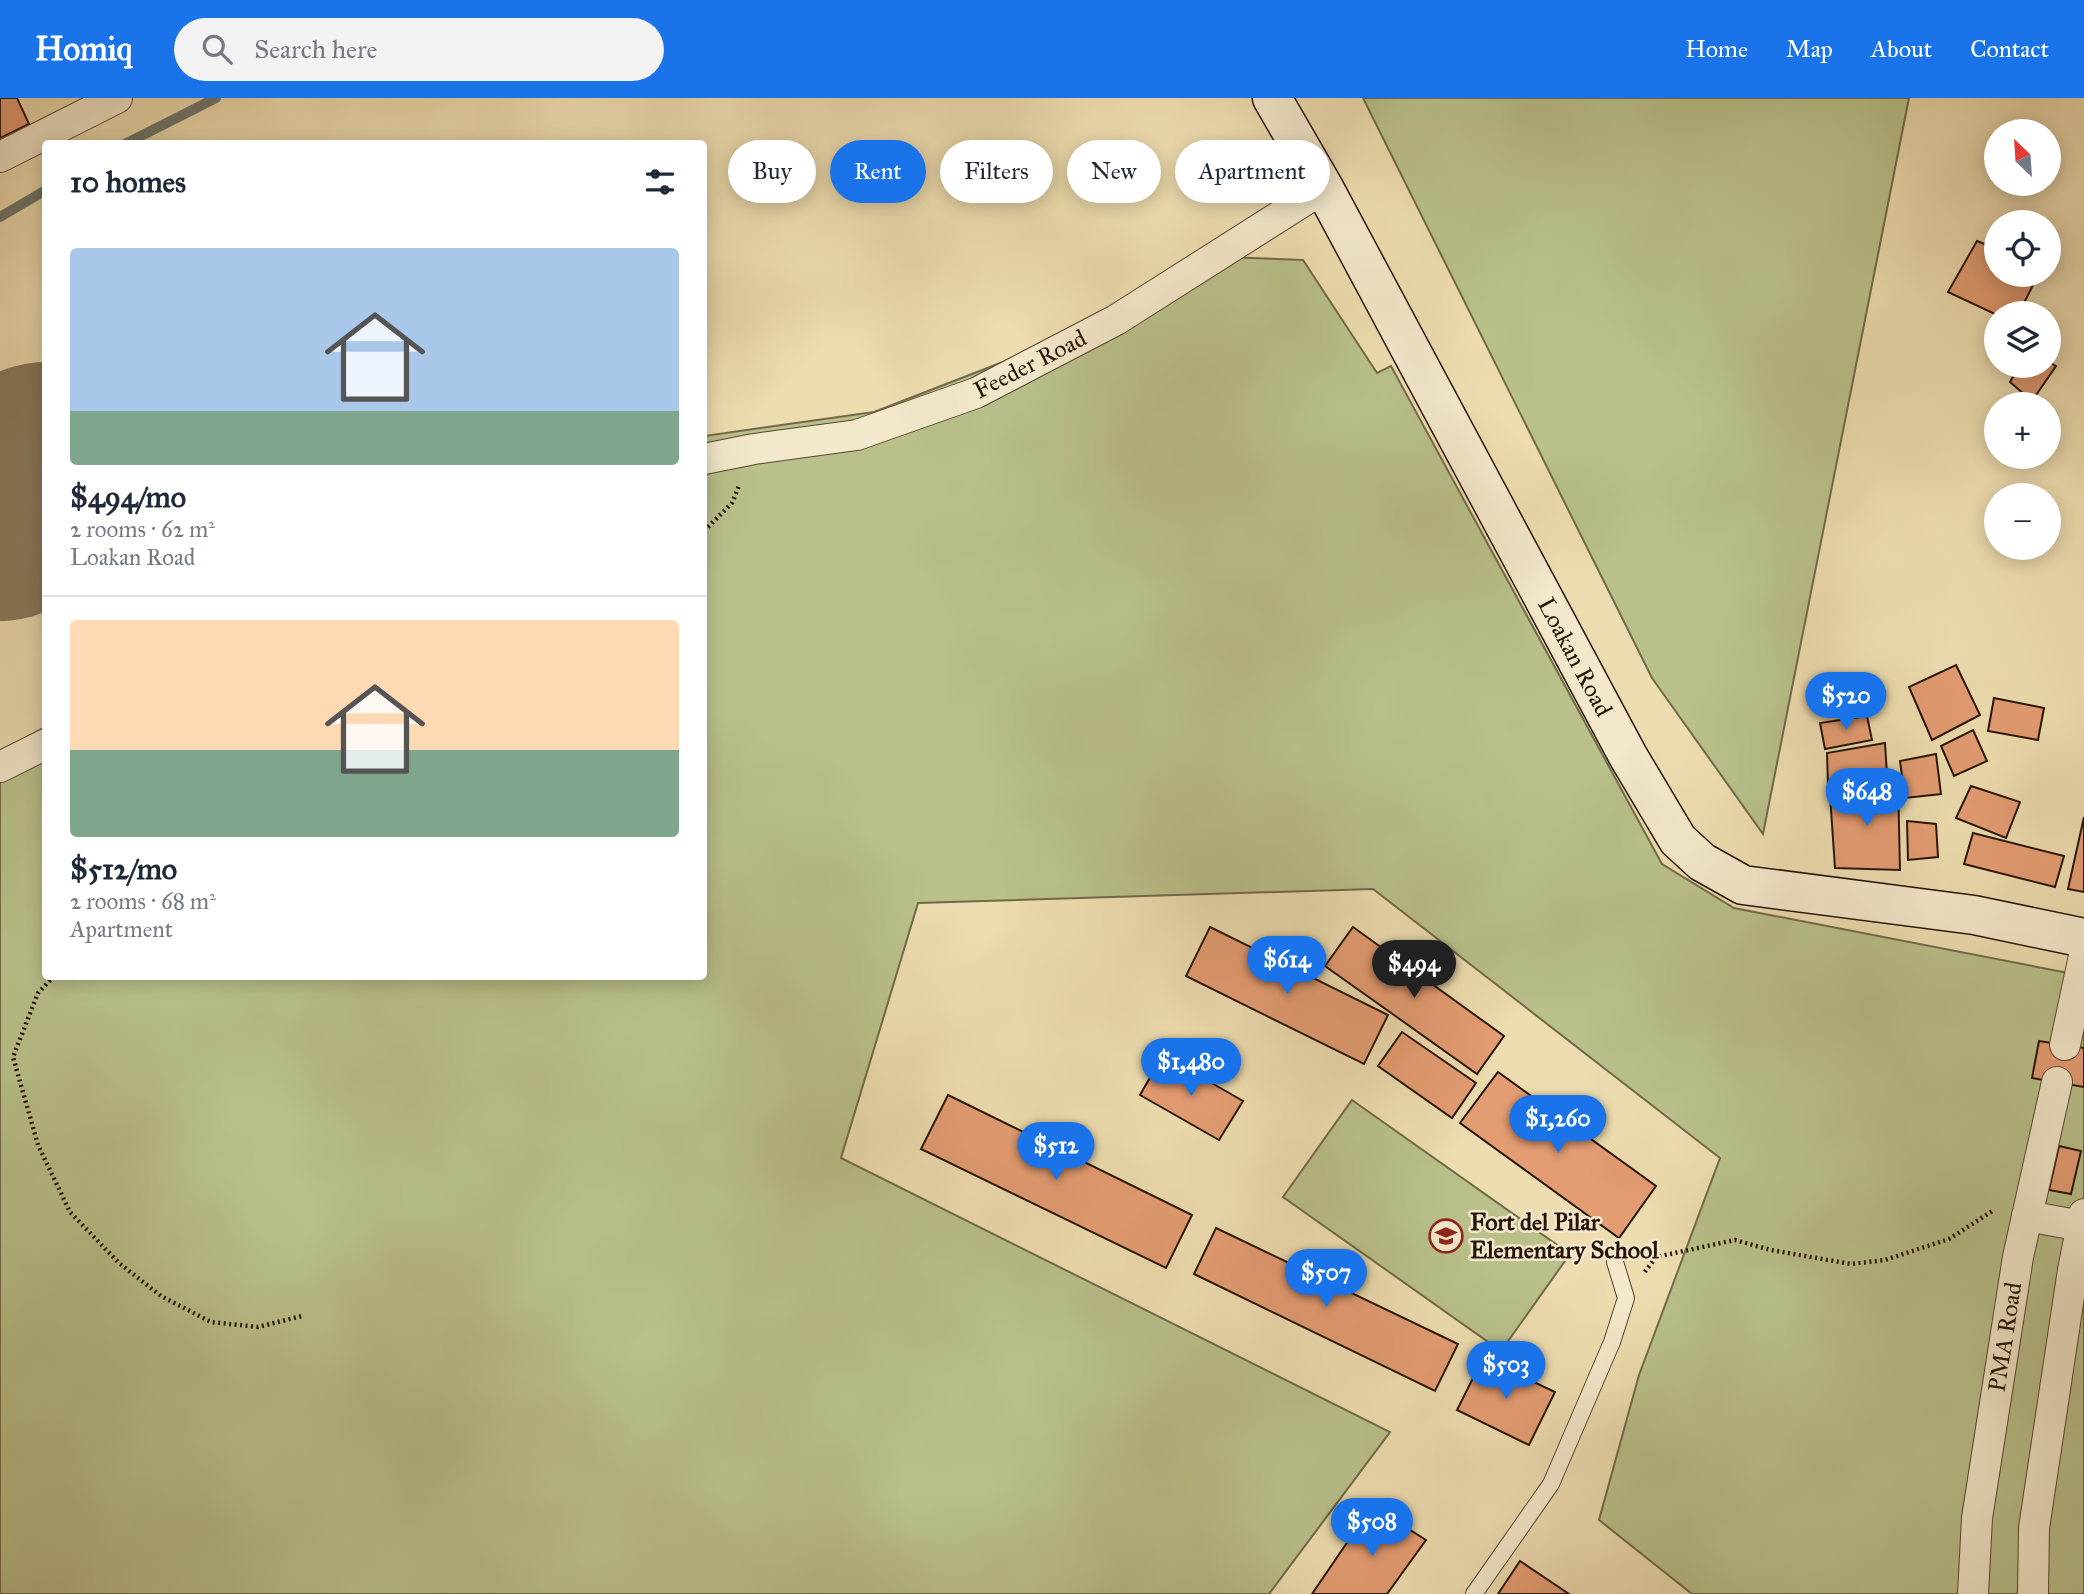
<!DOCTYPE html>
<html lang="en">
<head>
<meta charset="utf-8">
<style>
  body { margin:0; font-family:"IM FELL Great Primer",serif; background:#f2f2f3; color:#1f2937; height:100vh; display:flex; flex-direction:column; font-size:26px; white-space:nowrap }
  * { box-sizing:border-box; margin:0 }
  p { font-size:23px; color:#747a83 }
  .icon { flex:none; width:38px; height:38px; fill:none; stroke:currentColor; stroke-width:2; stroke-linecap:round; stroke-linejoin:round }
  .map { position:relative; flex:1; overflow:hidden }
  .details { position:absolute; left:42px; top:42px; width:665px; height:840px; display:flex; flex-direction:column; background:#fff; border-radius:7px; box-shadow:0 4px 18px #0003 }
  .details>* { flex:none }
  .guide { position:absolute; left:728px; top:42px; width:665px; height:63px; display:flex; gap:14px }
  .needle { width:46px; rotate:335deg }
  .buttons { position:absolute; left:1984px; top:21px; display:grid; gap:14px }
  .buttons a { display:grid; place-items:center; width:77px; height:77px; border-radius:50%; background:#fff; box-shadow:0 4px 18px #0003; font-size:35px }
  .price { position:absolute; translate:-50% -60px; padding:0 16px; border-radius:24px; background:#1a73e8; color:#fff; font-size:23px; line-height:46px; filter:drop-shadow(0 2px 4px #0008) }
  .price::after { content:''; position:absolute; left:50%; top:42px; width:21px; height:16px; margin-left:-10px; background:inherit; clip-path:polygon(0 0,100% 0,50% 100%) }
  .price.on { background:#222; color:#fff }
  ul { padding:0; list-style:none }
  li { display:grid; align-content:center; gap:14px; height:371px; padding:0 28px }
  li+li { border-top:2px solid #e0e1e3 }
  li span { display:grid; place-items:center; height:217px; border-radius:7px; color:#555 }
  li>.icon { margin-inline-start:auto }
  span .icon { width:126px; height:126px; fill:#fffc; stroke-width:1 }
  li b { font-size:30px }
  h2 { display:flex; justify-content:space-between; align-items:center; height:84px; padding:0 28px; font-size:30px }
  .chip { padding:0 24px; border-radius:32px; background:#fff; box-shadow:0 4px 18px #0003; font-size:24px; line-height:63px }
  .chip.on { background:#1a73e8; color:#fff }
  header { display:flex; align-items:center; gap:42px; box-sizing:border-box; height:98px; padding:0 35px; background:#1a73e8; color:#fff }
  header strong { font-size:33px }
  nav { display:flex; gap:38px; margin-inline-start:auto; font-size:24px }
  .search { width:490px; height:63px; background:#f2f2f3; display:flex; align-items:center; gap:18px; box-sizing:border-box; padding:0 24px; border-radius:38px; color:#747a83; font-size:26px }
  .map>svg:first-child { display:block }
</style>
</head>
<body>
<header>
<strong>Homiq</strong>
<div class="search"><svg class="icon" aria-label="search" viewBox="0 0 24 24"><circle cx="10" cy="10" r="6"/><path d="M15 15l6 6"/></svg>Search here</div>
<nav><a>Home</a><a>Map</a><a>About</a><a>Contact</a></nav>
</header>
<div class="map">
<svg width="2084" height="1496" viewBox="0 0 2084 1496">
  <rect width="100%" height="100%" fill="#eddcaf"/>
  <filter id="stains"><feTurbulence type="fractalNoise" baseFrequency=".00286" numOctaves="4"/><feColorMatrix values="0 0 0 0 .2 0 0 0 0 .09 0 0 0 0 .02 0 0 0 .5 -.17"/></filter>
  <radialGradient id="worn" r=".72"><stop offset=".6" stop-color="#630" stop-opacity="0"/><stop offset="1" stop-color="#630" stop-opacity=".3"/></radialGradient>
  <!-- green -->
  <g fill="#b9c08a" stroke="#706a4a" stroke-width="2">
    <polygon points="1363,0 1909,0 1763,736 1652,580"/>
    <polygon points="1198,158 1303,162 1377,275 1391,268 1662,766 1734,810 2084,878 2084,1496 1692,1496 1599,1422 1639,1277 1720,1060 1373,791 918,805 841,1060 1390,1334 1269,1496 0,1496 0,654 45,629 46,878 704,878 704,338 874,314 1008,262 1102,215"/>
    <polygon points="1352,1002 1570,1156 1501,1253 1283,1099"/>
  </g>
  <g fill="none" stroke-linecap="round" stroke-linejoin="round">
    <!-- stream -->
    <g stroke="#6d7770" stroke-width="10">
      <polyline points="125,46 216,0"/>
      <polyline points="0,119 46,92"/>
    </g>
    <!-- runway -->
    <polyline stroke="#8a785c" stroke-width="236" points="0,405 46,382"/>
  </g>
  <!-- building -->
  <g fill="#e49c72" stroke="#261409" stroke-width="2">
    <polygon points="0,0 17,0 29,26 0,40"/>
    <polygon points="1977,143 1997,151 1997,177 2038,177 2019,215 1997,217 1948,194"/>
    <polygon points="2049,264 2056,268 2032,303 2010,284 2019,268 2049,268"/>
    <polygon points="1956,567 1980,617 1932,642 1909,589"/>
    <polygon points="1994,600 2044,610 2038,642 1988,633"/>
    <polygon points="1867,618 1872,642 1825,651 1820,625"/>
    <polygon points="1973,632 1987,663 1954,678 1941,648"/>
    <polygon points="1885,645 1887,677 1828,688 1827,655"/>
    <polygon points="1936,656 1941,696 1905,700 1900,663"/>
    <polygon points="1898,684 1900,772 1835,770 1830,697"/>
    <polygon points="1971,688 2020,704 2006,740 1956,720"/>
    <polygon points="2084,719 2084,794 2068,791"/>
    <polygon points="1907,723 1936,726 1938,759 1908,762"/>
    <polygon points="1973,735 2064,758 2055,789 1964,766"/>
    <polygon points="1210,829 1388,917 1364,966 1186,878"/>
    <polygon points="1353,829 1504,938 1477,976 1325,868"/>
    <polygon points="1402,934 1476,985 1452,1020 1378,968"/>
    <polygon points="2039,943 2084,950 2084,989 2032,980"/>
    <polygon points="1163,957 1243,1003 1219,1042 1140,997"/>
    <polygon points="1498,974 1656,1088 1619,1140 1460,1025"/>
    <polygon points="948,997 1192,1117 1166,1170 921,1051"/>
    <polygon points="2059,1048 2081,1053 2071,1096 2049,1092"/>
    <polygon points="1216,1130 1458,1246 1435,1293 1194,1176"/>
    <polygon points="1483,1260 1555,1294 1529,1347 1457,1312"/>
    <polygon points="1372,1408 1426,1442 1387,1496 1312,1496"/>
    <polygon points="1520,1463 1569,1496 1498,1496"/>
  </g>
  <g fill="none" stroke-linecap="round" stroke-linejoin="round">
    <defs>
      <polyline id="service" points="1474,1496 1551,1386 1612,1244 1626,1200 1615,1164"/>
      <g id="minor">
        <polyline points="0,59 117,0"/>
        <polyline points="704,361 754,351 857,337 976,295 1116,222 1324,90"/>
        <polyline points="0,669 46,646"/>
        <polyline points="2065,947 2084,858"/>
        <polyline points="2027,1118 2082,1128"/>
        <polyline points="1973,1496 1977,1420 2018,1159 2057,984"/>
        <polyline points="2033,1496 2034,1430 2073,1172 2084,1116"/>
      </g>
      <polyline id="secondary" points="1272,0 1324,90 1628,658 1678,742 1702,764 1743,787 1974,817 2084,840"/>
    </defs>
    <!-- service casing -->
    <use href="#service" stroke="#584632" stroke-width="18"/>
    <!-- minor casing -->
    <use href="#minor" stroke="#584632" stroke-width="32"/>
    <!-- secondary casing -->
    <use href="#secondary" stroke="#261409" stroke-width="41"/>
    <!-- path -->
    <g stroke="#261409" stroke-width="4.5" stroke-dasharray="2 3.5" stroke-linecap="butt">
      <polyline points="704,433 732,405 739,388"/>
      <polyline points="54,878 38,895 13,959 38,1047 70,1114 119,1165 161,1198 211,1224 258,1229 302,1218"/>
      <polyline points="1645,1174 1656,1159 1735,1142 1771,1152 1851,1166 1885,1162 1949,1141 1994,1112"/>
    </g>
    <!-- service -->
    <use href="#service" stroke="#f3e8cb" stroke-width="16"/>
    <!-- minor -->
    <use href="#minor" stroke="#f3e8cb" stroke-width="30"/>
    <!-- secondary -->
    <use href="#secondary" stroke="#f3e8cb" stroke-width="38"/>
  </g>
  <!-- icons -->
  <defs>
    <symbol id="school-ring" viewBox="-11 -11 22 22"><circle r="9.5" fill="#f3e8cb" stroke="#8f2418" stroke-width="1.5"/><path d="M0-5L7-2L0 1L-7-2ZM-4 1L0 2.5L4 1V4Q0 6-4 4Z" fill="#8f2418"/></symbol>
  </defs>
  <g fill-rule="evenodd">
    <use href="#school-ring" x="1427" y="1119" width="38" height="38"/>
  </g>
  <g text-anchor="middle" stroke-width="5" stroke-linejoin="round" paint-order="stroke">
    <!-- street labels -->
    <g font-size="24" fill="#261409" stroke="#f3e8cb">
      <text transform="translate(1030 266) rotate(-27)" y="8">Feeder Road</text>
      <text transform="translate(1575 559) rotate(62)" y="8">Loakan Road</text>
      <text transform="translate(2005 1239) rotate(-81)" y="8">PMA Road</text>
    </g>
    <!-- poi labels -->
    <g font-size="24" font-weight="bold" fill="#261409" stroke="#f3e8cb" text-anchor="start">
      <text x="1470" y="1132">Fort del Pilar<tspan x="1470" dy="28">Elementary School</tspan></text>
    </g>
  </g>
  <rect width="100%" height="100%" filter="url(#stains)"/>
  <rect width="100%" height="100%" fill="url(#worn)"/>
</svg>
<div class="buttons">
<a><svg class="needle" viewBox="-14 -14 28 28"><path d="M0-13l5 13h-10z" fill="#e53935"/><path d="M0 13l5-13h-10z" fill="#747a83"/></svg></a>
<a><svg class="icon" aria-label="locate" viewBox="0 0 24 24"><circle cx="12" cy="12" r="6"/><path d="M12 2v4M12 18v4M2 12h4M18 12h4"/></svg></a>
<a><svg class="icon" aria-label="layers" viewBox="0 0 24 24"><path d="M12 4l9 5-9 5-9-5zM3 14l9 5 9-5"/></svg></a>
<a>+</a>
<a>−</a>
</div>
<b class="price" style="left:1846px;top:634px">$520</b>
<b class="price" style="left:1867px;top:730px">$648</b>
<b class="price" style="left:1287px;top:898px">$614</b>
<b class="price on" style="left:1414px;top:902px">$494</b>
<b class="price" style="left:1191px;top:1000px">$1,480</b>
<b class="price" style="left:1558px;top:1057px">$1,260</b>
<b class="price" style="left:1056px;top:1084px">$512</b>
<b class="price" style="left:1326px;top:1211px">$507</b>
<b class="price" style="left:1506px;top:1303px">$503</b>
<b class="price" style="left:1372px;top:1460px">$508</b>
<div class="guide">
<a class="chip">Buy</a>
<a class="chip on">Rent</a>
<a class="chip">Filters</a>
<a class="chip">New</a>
<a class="chip">Apartment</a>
</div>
<section class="details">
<h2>10 homes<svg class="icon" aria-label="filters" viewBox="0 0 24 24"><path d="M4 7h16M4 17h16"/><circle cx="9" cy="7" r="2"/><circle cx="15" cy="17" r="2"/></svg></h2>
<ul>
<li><span style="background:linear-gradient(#a9c7e8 75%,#7fa58c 0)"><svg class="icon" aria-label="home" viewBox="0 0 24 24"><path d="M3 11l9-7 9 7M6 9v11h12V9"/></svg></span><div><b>$494/mo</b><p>2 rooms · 62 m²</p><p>Loakan Road</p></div></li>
<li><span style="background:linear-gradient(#ffd9b3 60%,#7fa58c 0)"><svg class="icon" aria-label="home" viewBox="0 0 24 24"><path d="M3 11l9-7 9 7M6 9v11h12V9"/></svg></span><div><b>$512/mo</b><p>2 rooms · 68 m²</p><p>Apartment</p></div></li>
</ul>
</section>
</div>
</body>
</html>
